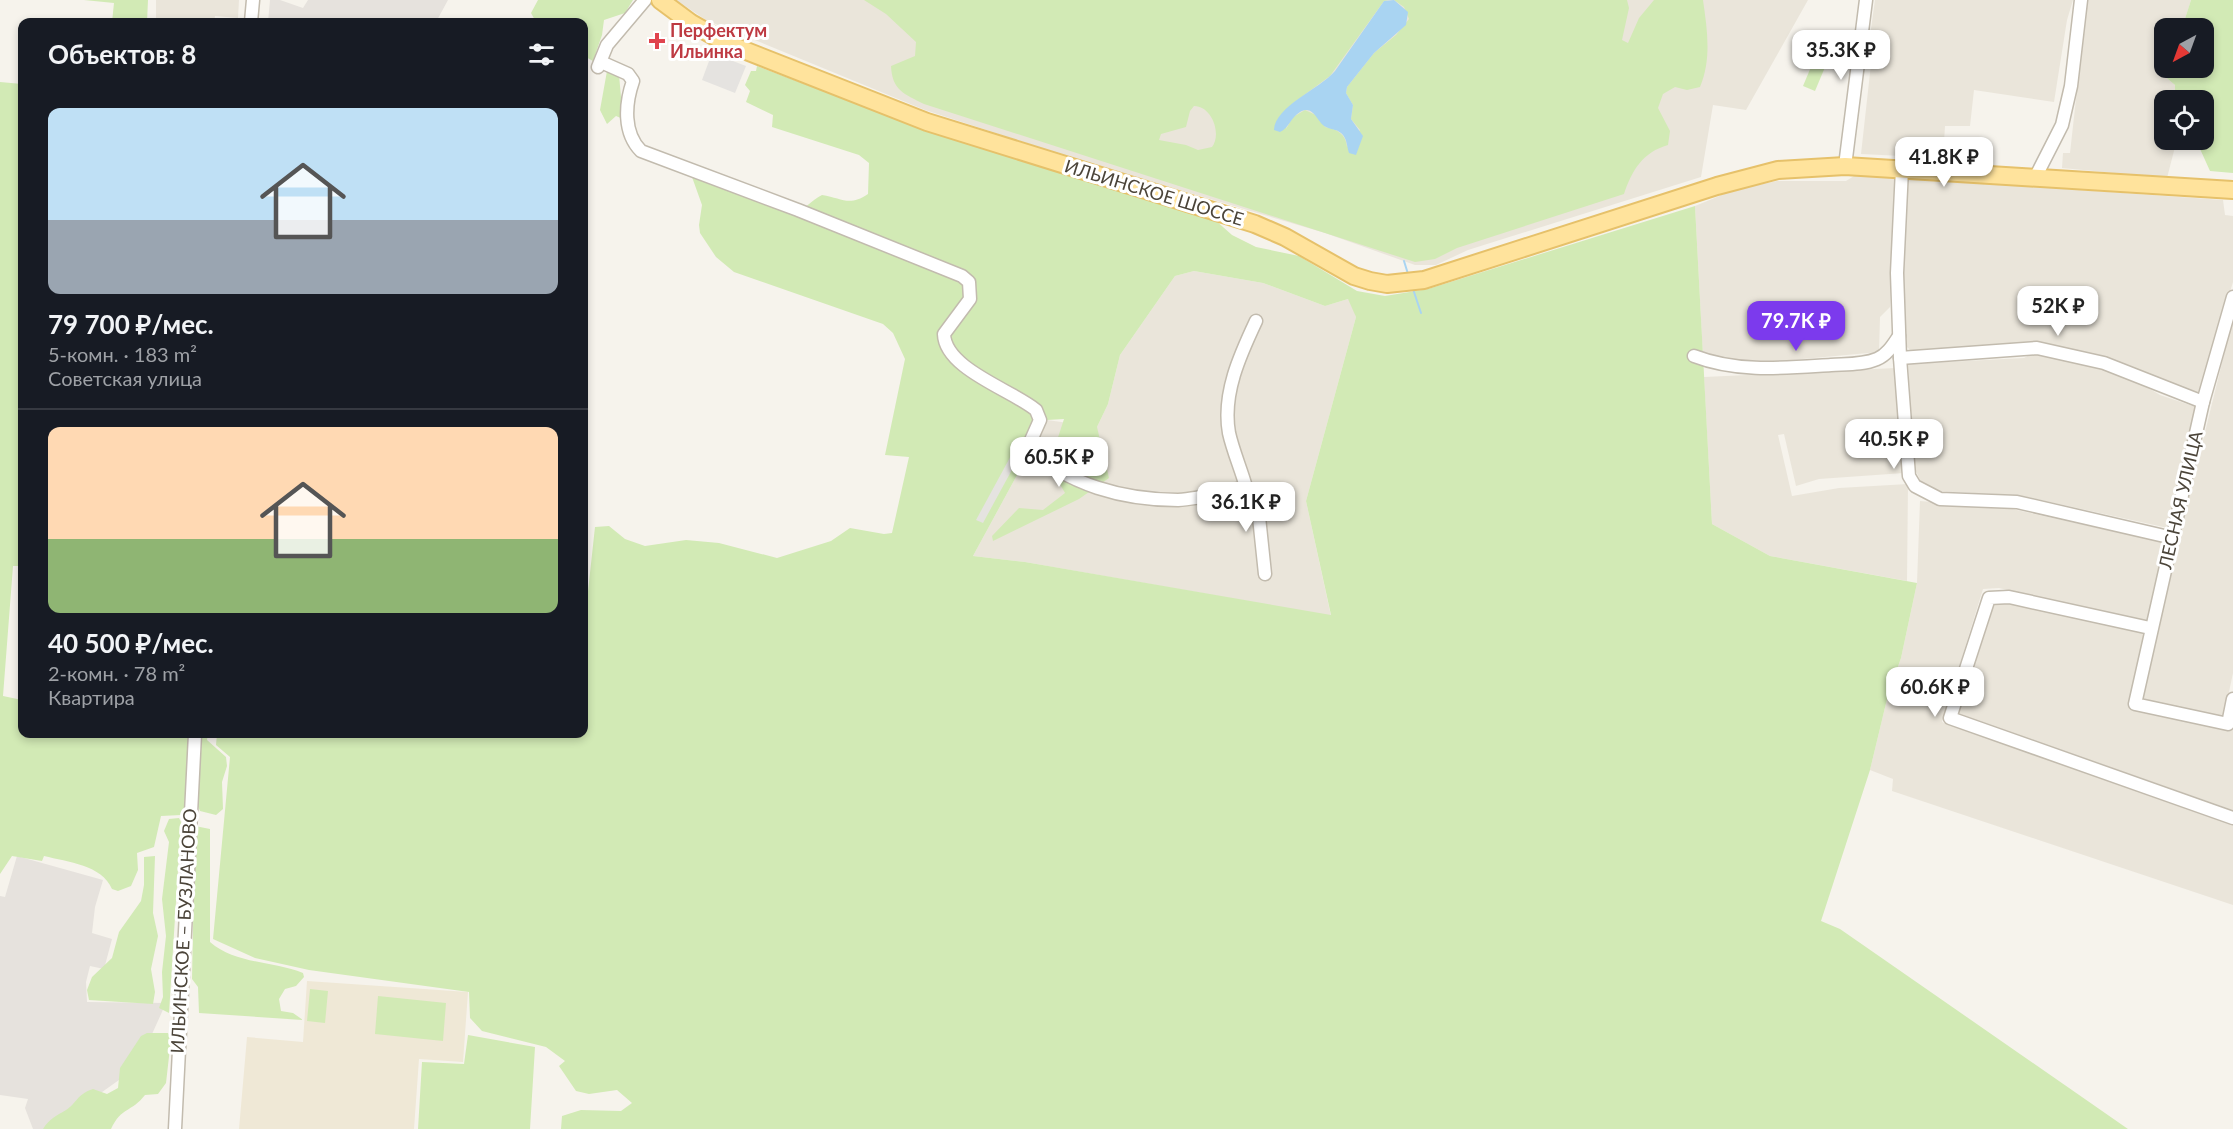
<!DOCTYPE html>
<html lang="ru">
<head>
<meta charset="utf-8">
<style>
  body { margin:0; font-family:Lato,sans-serif; background:#20242c; color:#f1f3f6; height:100vh; display:flex; flex-direction:column; font-size:22px; white-space:nowrap }
  * { box-sizing:border-box; margin:0 }
  p { font-size:20px; color:#9ea1a6 }
  .icon { flex:none; width:33px; height:33px; fill:none; stroke:currentColor; stroke-width:2; stroke-linecap:round; stroke-linejoin:round }
  .map { position:relative; flex:1; overflow:hidden }
  .drawer { position:absolute; left:18px; top:18px; width:570px; height:720px; display:flex; flex-direction:column; background:#171b24; border-radius:12px; box-shadow:0 3px 9px #0003 }
  .drawer>* { flex:none }
  .needle { width:39px; rotate:221deg }
  .tools { position:absolute; left:2154px; top:18px; display:grid; gap:12px }
  .tools a { display:grid; place-items:center; width:60px; height:60px; border-radius:12px; background:#171b24; box-shadow:0 3px 9px #0003; font-size:30px }
  .price { position:absolute; translate:-50% -51px; padding:0 14px; border-radius:12px; background:#fff; color:#222; font-size:20px; line-height:39px; filter:drop-shadow(0 2px 3px #0008) }
  .price::after { content:''; position:absolute; left:50%; top:36px; width:18px; height:14px; margin-left:-9px; background:inherit; clip-path:polygon(0 0,100% 0,50% 100%) }
  .price.current { background:#7c3aed; color:#fff }
  ul { padding:0; list-style:none }
  li { display:grid; align-content:center; gap:12px; height:318px; padding:0 30px }
  li+li { border-top:2px solid #363941 }
  li span { display:grid; place-items:center; height:186px; border-radius:12px; color:#555 }
  li>.icon { margin-inline-start:auto }
  span .icon { width:108px; height:108px; fill:#fffc; stroke-width:1 }
  li b { font-size:26px }
  h2 { display:flex; justify-content:space-between; align-items:center; height:72px; padding:0 30px; font-size:26px }
  .map>svg:first-child { display:block }
</style>
</head>
<body>
<div class="map">
<svg width="2233" height="1129" viewBox="0 0 2233 1129">
  <rect width="100%" height="100%" fill="#f6f3ec"/>
  <!-- residential -->
  <g fill="#eae5da">
    <polygon points="156,0 239,0 238,18 215,16 214,22 156,22"/>
    <polygon points="676,0 1808,0 1746,110 1713,105 1701,177 1468,250 1436,265 1415,265 1325,233 1085,162 925,110 706,20"/>
    <polygon points="1875,0 2073,0 2067,20 2054,102 1974,90 1970,126 1945,126 1943,158 1861,154 1874,37 1870,36"/>
    <polygon points="2087,0 2191,0 2182,28 2164,28 2165,68 2162,74 2175,85 2175,100 2164,100 2162,140 2176,143 2167,178 2062,168 2063,153 2070,153"/>
    <polygon points="1854,176 1896,177 1890,307 1880,317 1879,352 1769,362 1737,362 1703,357 1695,206 1734,190 1777,181 1846,181"/>
    <polygon points="1905,178 2223,200 2225,215 2233,216 2233,282 2199,394 2102,356 2034,344 1911,351 1907,347 1902,272"/>
    <polygon points="1194,271 1263,283 1325,306 1348,299 1353,305 1356,317 1306,501 1331,616 1025,562 973,556 1047,420 1097,427 1108,404 1120,355 1175,276"/>
    <polygon points="2233,318 2233,673 2223,720 2139,701"/>
    <polygon points="2035,352 2128,376 2160,395 2196,407 2168,528 2018,495 1932,491 1922,484 1914,467 1908,364 2024,358"/>
    <polygon points="1896,368 1904,473 1819,479 1796,486 1784,434 1778,435 1792,496 1839,488 1908,484 1907,581 1770,556 1712,524 1704,377"/>
    <polygon points="1920,501 2012,509 2166,543 2146,624 1999,588 1983,589 1942,722 2233,825 2233,905 1892,791 1893,779 1870,770 1888,695 1901,658 1917,583"/>
    <polygon points="1999,601 2145,632 2129,707 2230,731 2233,721 2233,810 1958,714 1994,603"/>
  </g>
  <!-- industrial -->
  <g fill="#e6e2dd">
    <polygon points="270,0 280,0 303,8 308,0 448,0 436,22 268,22"/>
    <polygon points="17,856 103,880 95,907 92,933 112,939 104,969 90,966 86,982 87,1002 166,1003 148,1043 126,1075 50,1129 33,1129 25,1108 28,1099 0,1095 0,896 5,897"/>
  </g>
  <!-- education -->
  <polygon fill="#efe8d6" points="307,981 468,992 463,1062 419,1059 414,1129 239,1129 247,1037 303,1042"/>
  <!-- green -->
  <g fill="#d2eab5" fill-rule="evenodd">
    <polygon points="84,0 148,0 147,22 112,22 114,3"/>
    <polygon points="538,0 633,0 625,13 604,20 602,35 593,61 584,56 584,22 536,22 531,13"/>
    <path d="M864,0H1389L1384,1L1330,76L1292,104L1286,129L1293,117L1305,110L1318,116L1325,127C1337,129 1346,134 1347,147L1360,130L1351,119L1353,105L1346,93L1347,87L1374,53L1396,35L1409,19L1404,7L1394,0H1627L1629,8L1622,40L1628,43L1639,18L1654,0H1703C1707,29 1712,58 1700,87L1687,90L1675,87L1663,94L1658,108L1670,131L1668,145C1643,152 1632,170 1624,194L1457,248L1435,259L1415,262L924,104C904,94 892,90 891,66L915,56L916,42L886,14ZM1194,106C1212,106 1222,134 1212,147L1198,150L1186,145L1159,140L1161,134L1186,127L1190,111Z"/>
    <polygon points="2191,0 2233,0 2233,173 2210,171 2196,140 2204,140 2204,100 2175,100 2175,85 2162,74 2165,68 2204,68 2204,28 2182,28"/>
    <polygon points="1816,55 1828,60 1815,91 1803,86"/>
    <path d="M757,66L929,131L1214,219L1232,235L1256,247L1299,256L1357,291L1385,296L1428,289L1695,206L1712,524L1770,556L1917,583L1901,658L1888,695L1870,770L1821,921L1840,929L2128,1129H561L562,1116L581,1110L621,1111L632,1103L617,1090L589,1094L576,1091L559,1066L565,1061L546,1047L482,1031L470,1018L469,992L309,970L255,958L213,939L230,757L216,745L217,734H584V628L595,527L609,526L625,539L645,546L686,540L719,543L777,558L831,541L850,528L884,534L892,533L909,457L885,455L905,359L893,333L883,324L734,272L716,257L700,233L699,225L702,205L692,177L793,214C804,211 811,200 822,195C842,198 849,207 868,194L869,163L859,155L772,127L773,115L746,102L750,91L745,85L751,71H756ZM1194,271L1263,283L1325,306L1348,299L1356,317L1306,501L1331,615L1025,562L973,556L1047,420L1064,419L1049,465L1065,493L1043,510L1019,508L992,536L993,541L1079,499L1109,478L1097,427L1108,404L1120,355L1175,276Z"/>
    <polygon points="607,71 619,75 623,119 616,116 607,124 600,110"/>
    <path d="M0,82L22,84V566H13L3,696L22,700V734H190L185,810L181,815L161,816L154,847L137,853L138,870L131,886L118,891L112,889C102,865 68,862 44,856L42,861L12,856L0,874Z"/>
    <polygon points="202,734 208,734 207,740 226,757 227,766 222,782 223,809 216,815 200,811 197,804"/>
    <polygon points="179,818 181,822 169,1013 159,1008 163,997 162,972 166,936 162,899 169,842 164,831 169,819"/>
    <path d="M195,826L210,829V942C235,964 273,961 303,973L304,977L296,986L285,989L279,999L281,1011L293,1013L303,1020L199,1013L198,987L192,979Z"/>
    <polygon points="155,856 153,913 158,936 151,969 155,992 153,1004 89,1000 87,990 92,977 112,958 119,932 141,901 144,885 144,857"/>
    <polygon points="310,989 328,991 325,1023 307,1021"/>
    <polygon points="378,996 446,1003 443,1041 375,1034"/>
    <path d="M147,1033H168L171,1039L166,1083L158,1094L145,1095C131,1113 122,1106 111,1129H43C49,1119 56,1116 66,1110C77,1103 77,1094 93,1089L107,1094L118,1088L120,1068L141,1036Z"/>
    <polygon points="468,1035 535,1047 530,1129 418,1129 422,1062 464,1064"/>
  </g>
  <!-- parking -->
  <g fill="#e5e3e0">
    <polygon points="712,53 746,66 735,93 702,80"/>
    <polygon points="1019,441 1026,444 983,523 976,520"/>
  </g>
  <!-- water -->
  <path fill="#a9d4f2" d="M1394,0L1408,12L1406,25L1374,53L1347,87L1346,93L1353,105L1351,119L1363,136L1356,155L1349,153C1347,147 1347,140 1343,135C1338,129 1332,130 1326,127C1317,123 1314,104 1300,112C1291,117 1289,128 1280,132L1274,130C1275,106 1320,89 1335,71L1384,1Z"/>
  <g fill="none" stroke-linecap="round" stroke-linejoin="round">
    <!-- stream -->
    <g stroke="#a9d4f2" stroke-width="2">
      <polyline points="1404,261 1408,274"/>
      <polyline points="1413,289 1421,313"/>
    </g>
    <defs>
      <g id="minor">
        <polyline points="251,22 253,0"/>
        <path d="M601,62L628,74L633,81C625,104 623,133 641,151L798,210L962,276L969,282L970,299L944,334C945,369 1012,390 1036,410L1040,420L1028,447C1067,485 1124,500 1178,500C1200,499 1225,491 1246,487C1241,469 1233,451 1229,433C1222,394 1240,355 1256,321"/>
        <polyline points="598,67 607,45 645,0"/>
        <polyline points="1845,166 1866,0"/>
        <polyline points="1902,169 1897,273 1900,358 1909,476 1915,486 1940,499 2017,502 2173,538"/>
        <polyline points="2036,176 2062,125 2071,86 2081,0"/>
        <polyline points="2233,297 2203,402 2135,704 2228,724 2233,699"/>
        <path d="M1694,356C1738,373 1784,368 1831,365C1846,364 1863,365 1877,359C1887,355 1893,345 1899,336"/>
        <polyline points="1900,358 2037,348 2104,363 2203,402"/>
        <polyline points="1246,487 1259,517 1265,574"/>
        <polyline points="2150,628 2009,597 1989,598 1950,718 2233,818"/>
        <polyline points="175,1129 195,734"/>
      </g>
      <polyline id="major" points="660,0 691,23 726,43 927,122 1255,224 1285,237 1354,276 1370,281 1387,284 1424,280 1717,186 1778,170 1845,166 2233,190"/>
    </defs>
    <!-- minor casing -->
    <use href="#minor" stroke="#c2bbae" stroke-width="15"/>
    <!-- major casing -->
    <use href="#major" stroke="#e6c16a" stroke-width="20"/>
    <!-- minor -->
    <use href="#minor" stroke="#fff" stroke-width="12"/>
    <!-- major -->
    <use href="#major" stroke="#ffe39c" stroke-width="16"/>
  </g>
  <!-- markers -->
  <path fill="#e0444e" stroke="#fff" stroke-width="2" d="M654 32h6v6h6v6h-6v6h-6v-6h-6v-6h6z"/>
  <g text-anchor="middle" stroke-width="6" stroke-linejoin="round" paint-order="stroke">
    <!-- health labels -->
    <g font-size="18" font-weight="bold" fill="#be3a42" stroke="#fff" text-anchor="start">
      <text x="670" y="37">Перфектум<tspan x="670" dy="21">Ильинка</tspan></text>
    </g>
    <!-- street labels -->
    <g font-size="18" fill="#4b4439" stroke="#fff">
      <text transform="translate(1154 193) rotate(17)" y="6">ИЛЬИНСКОЕ ШОССЕ</text>
      <text transform="translate(2181 500) rotate(-77)" y="6">ЛЕСНАЯ УЛИЦА</text>
      <text transform="translate(184 931) rotate(-87)" y="6">ИЛЬИНСКОЕ – БУЗЛАНОВО</text>
    </g>
  </g>
</svg>
<div class="tools">
<a><svg class="needle" viewBox="-14 -14 28 28"><path d="M0-13l5 13h-10z" fill="#e53935"/><path d="M0 13l5-13h-10z" fill="#9ea1a6"/></svg></a>
<a><svg class="icon" aria-label="locate" viewBox="0 0 24 24"><circle cx="12" cy="12" r="6"/><path d="M12 2v4M12 18v4M2 12h4M18 12h4"/></svg></a>
</div>
<b class="price" style="left:1841px;top:81px">35.3K ₽</b>
<b class="price" style="left:1944px;top:188px">41.8K ₽</b>
<b class="price" style="left:2058px;top:337px">52K ₽</b>
<b class="price current" style="left:1796px;top:352px">79.7K ₽</b>
<b class="price" style="left:1894px;top:470px">40.5K ₽</b>
<b class="price" style="left:1059px;top:488px">60.5K ₽</b>
<b class="price" style="left:1246px;top:533px">36.1K ₽</b>
<b class="price" style="left:1935px;top:718px">60.6K ₽</b>
<section class="drawer">
<h2>Объектов: 8<svg class="icon" aria-label="filters" viewBox="0 0 24 24"><path d="M4 7h16M4 17h16"/><circle cx="9" cy="7" r="2"/><circle cx="15" cy="17" r="2"/></svg></h2>
<ul>
<li><span style="background:linear-gradient(#bfe0f5 60%,#9aa5b1 0)"><svg class="icon" aria-label="home" viewBox="0 0 24 24"><path d="M3 11l9-7 9 7M6 9v11h12V9"/></svg></span><div><b>79 700 ₽/мес.</b><p>5-комн. · 183 m²</p><p>Советская улица</p></div></li>
<li><span style="background:linear-gradient(#ffd9b3 60%,#8fb573 0)"><svg class="icon" aria-label="home" viewBox="0 0 24 24"><path d="M3 11l9-7 9 7M6 9v11h12V9"/></svg></span><div><b>40 500 ₽/мес.</b><p>2-комн. · 78 m²</p><p>Квартира</p></div></li>
</ul>
</section>
</div>
</body>
</html>
